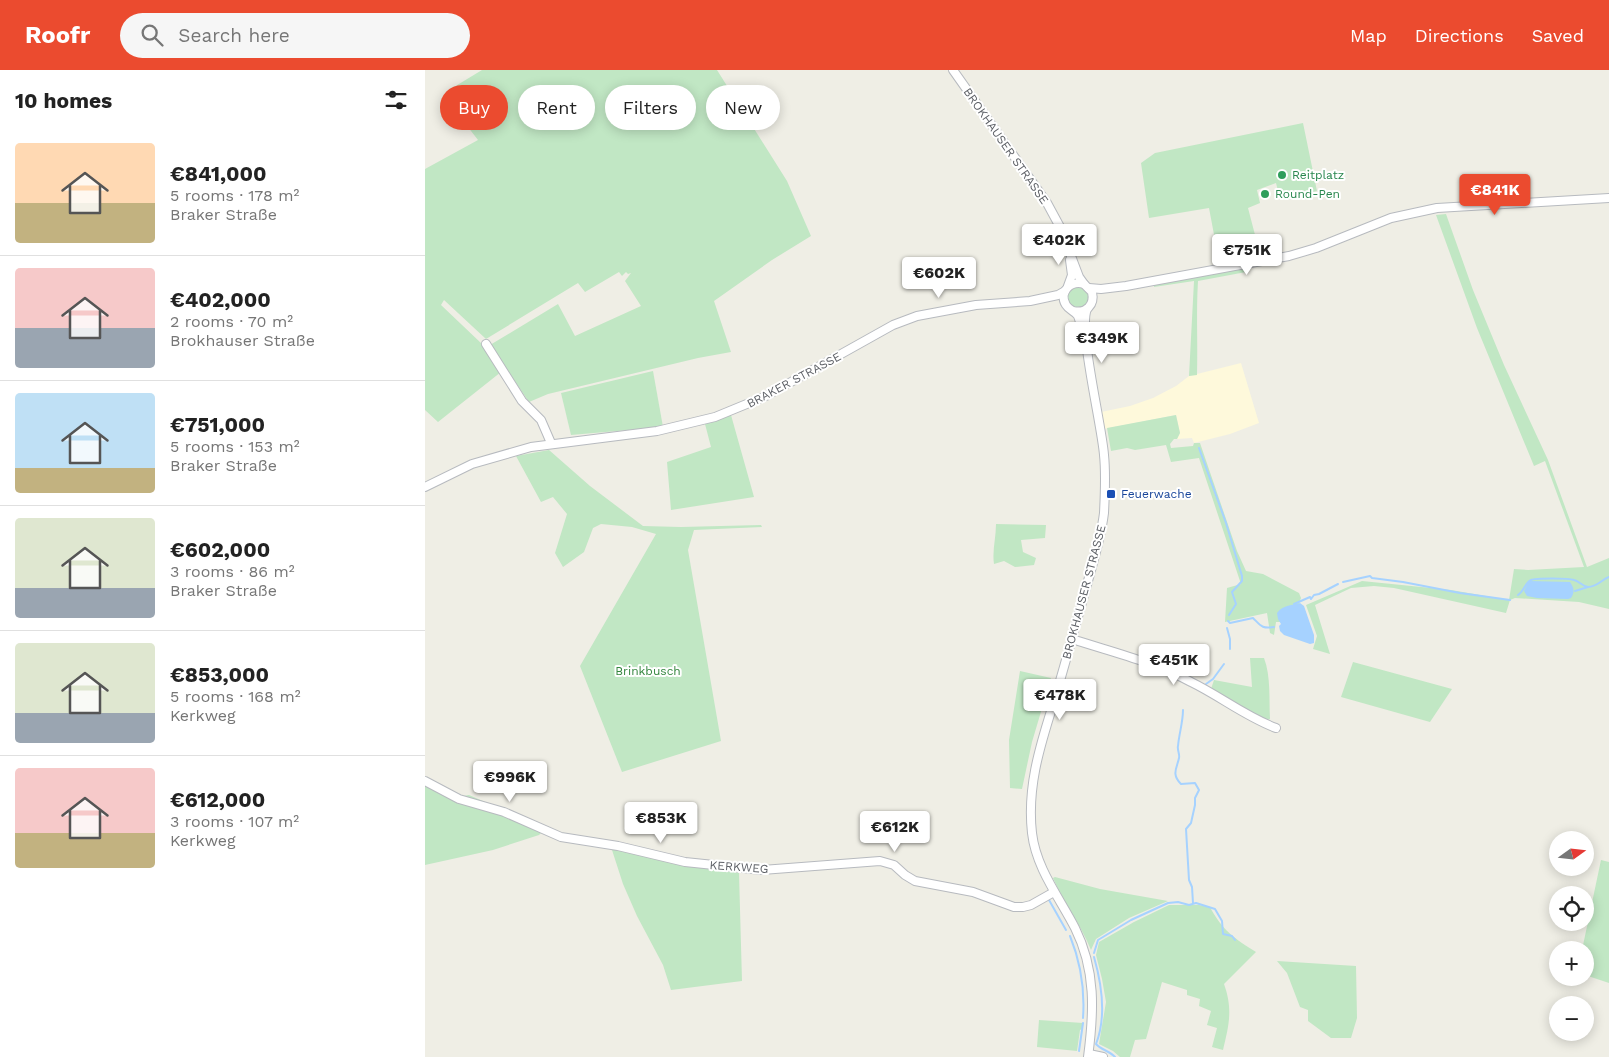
<!DOCTYPE html>
<html lang="en">
<head>
<meta charset="utf-8">
<style>
  body { margin:0; font-family:"Work Sans",sans-serif; background:#f6f6f6; color:#222; height:100vh; display:flex; flex-direction:column; font-size:19px; white-space:nowrap }
  * { box-sizing:border-box; margin:0 }
  p { font-size:16px; color:#767676 }
  .icon { flex:none; width:28px; height:28px; fill:none; stroke:currentColor; stroke-width:2; stroke-linecap:round; stroke-linejoin:round }
  .map { position:relative; flex:1; overflow:hidden }
  .drawer { display:flex; flex-direction:column; background:#fff; width:425px }
  .drawer>* { flex:none }
  .hud { position:absolute; left:15px; top:15px; width:475px; height:45px; display:flex; gap:10px }
  .needle { width:32px; rotate:75deg }
  .fabs { position:absolute; left:1124px; top:761px; display:grid; gap:10px }
  .fabs a { display:grid; place-items:center; width:45px; height:45px; border-radius:50%; background:#fff; box-shadow:0 2px 12px #0003; font-size:25px }
  .price { position:absolute; translate:-50% -42px; padding:0 11px; border-radius:5px; background:#fff; color:#222; font-size:16px; line-height:32px; filter:drop-shadow(0 1px 2px #0008) }
  .price::after { content:''; position:absolute; left:50%; top:30px; width:15px; height:11px; margin-left:-8px; background:inherit; clip-path:polygon(0 0,100% 0,50% 100%) }
  .price.current { background:#eb4b2f; color:#fff }
  ul { padding:0; list-style:none }
  li { display:flex; align-items:center; gap:15px; height:125px; padding:0 15px }
  li+li { border-top:1px solid #e0e0e0 }
  li span { display:grid; place-items:center; flex:none; width:140px; height:100px; border-radius:5px; color:#555 }
  li>.icon { margin-inline-start:auto }
  span .icon { width:60px; height:60px; fill:#fffc; stroke-width:1 }
  li b { font-size:21px }
  h2 { display:flex; justify-content:space-between; align-items:center; height:60px; padding:0 15px; font-size:21px }
  .tag { padding:0 18px; border-radius:22px; background:#fff; box-shadow:0 2px 12px #0003; font-size:18px; line-height:45px }
  .tag.current { background:#eb4b2f; color:#fff }
  header { display:flex; align-items:center; gap:30px; box-sizing:border-box; height:70px; padding:0 25px; background:#eb4b2f; color:#fff }
  header strong { font-size:24px }
  nav { display:flex; gap:28px; margin-inline-start:auto; font-size:18px }
  .search { width:350px; height:45px; background:#f6f6f6; display:flex; align-items:center; gap:12px; box-sizing:border-box; padding:0 18px; border-radius:28px; color:#767676; font-size:19px }
  main { display:flex; flex:1; min-height:0 }
  .map>svg:first-child { display:block }
</style>
</head>
<body>
<header>
<strong>Roofr</strong>
<div class="search"><svg class="icon" aria-label="search" viewBox="0 0 24 24"><circle cx="10" cy="10" r="6"/><path d="M15 15l6 6"/></svg>Search here</div>
<nav><a>Map</a><a>Directions</a><a>Saved</a></nav>
</header>
<main>
<section class="drawer">
<h2>10 homes<svg class="icon" aria-label="filters" viewBox="0 0 24 24"><path d="M4 7h16M4 17h16"/><circle cx="9" cy="7" r="2"/><circle cx="15" cy="17" r="2"/></svg></h2>
<ul>
<li><span style="background:linear-gradient(#ffd9b3 60%,#c2b280 0)"><svg class="icon" aria-label="home" viewBox="0 0 24 24"><path d="M3 11l9-7 9 7M6 9v11h12V9"/></svg></span><div><b>€841,000</b><p>5 rooms · 178 m²</p><p>Braker Straße</p></div></li>
<li><span style="background:linear-gradient(#f6c9c9 60%,#9aa5b1 0)"><svg class="icon" aria-label="home" viewBox="0 0 24 24"><path d="M3 11l9-7 9 7M6 9v11h12V9"/></svg></span><div><b>€402,000</b><p>2 rooms · 70 m²</p><p>Brokhauser Straße</p></div></li>
<li><span style="background:linear-gradient(#bfe0f5 75%,#c2b280 0)"><svg class="icon" aria-label="home" viewBox="0 0 24 24"><path d="M3 11l9-7 9 7M6 9v11h12V9"/></svg></span><div><b>€751,000</b><p>5 rooms · 153 m²</p><p>Braker Straße</p></div></li>
<li><span style="background:linear-gradient(#dfe7d0 70%,#9aa5b1 0)"><svg class="icon" aria-label="home" viewBox="0 0 24 24"><path d="M3 11l9-7 9 7M6 9v11h12V9"/></svg></span><div><b>€602,000</b><p>3 rooms · 86 m²</p><p>Braker Straße</p></div></li>
<li><span style="background:linear-gradient(#dfe7d0 70%,#9aa5b1 0)"><svg class="icon" aria-label="home" viewBox="0 0 24 24"><path d="M3 11l9-7 9 7M6 9v11h12V9"/></svg></span><div><b>€853,000</b><p>5 rooms · 168 m²</p><p>Kerkweg</p></div></li>
<li><span style="background:linear-gradient(#f6c9c9 65%,#c2b280 0)"><svg class="icon" aria-label="home" viewBox="0 0 24 24"><path d="M3 11l9-7 9 7M6 9v11h12V9"/></svg></span><div><b>€612,000</b><p>3 rooms · 107 m²</p><p>Kerkweg</p></div></li>
</ul>
</section>
<div class="map">
<svg width="1184" height="987" viewBox="0 0 1184 987">
  <rect width="100%" height="100%" fill="#efeee5"/>
  <!-- commercial -->
  <polygon fill="#fef9db" points="816,293 834,353 805,364 769,373 767,368 752,369 755,363 751,345 679,359 676,342 705,336 728,328 751,316 764,306"/>
  <!-- green -->
  <g fill="#c1e7c4">
    <polygon points="57,0 292,0 362,111 386,166 347,190 289,231 306,282 273,288 123,324 104,332 65,275 133,234 150,266 216,236 200,211 206,203 203,204 201,202 197,206 194,202 160,222 153,213 61,269 19,230 16,235 57,274 76,302 13,352 0,340 0,99 53,70 29,39 24,20"/>
    <polygon points="878,53 892,121 855,129 851,113 832,120 835,133 823,138 835,184 794,191 784,138 724,148 716,93 730,83"/>
    <polygon points="1021,144 1048,220 1079,295 1123,390 1162,497 1184,488 1184,539 1154,532 1090,528 1085,530 1081,543 969,518 949,516 926,518 890,535 905,584 888,579 892,566 881,535 937,511 1026,520 1084,530 1089,499 1103,500 1159,497 1120,391 1109,396 1052,258 1011,145"/>
    <path d="M820,198L821,202L773,211C771,243 773,274 772,305L764,306L769,211L729,217V214Z"/>
    <circle cx="653" cy="227" r="11"/>
    <polygon points="228,301 238,357 146,365 136,323"/>
    <polygon points="306,345 329,427 246,440 242,392 286,377 280,354"/>
    <polygon points="751,345 755,363 752,369 749,369 745,374 746,378 768,376 769,373 775,373 812,481 821,501 838,504 874,523 876,528 873,536 859,552 851,552 849,565 845,563 842,543 800,552 802,518 816,514 774,388 746,392 741,375 710,380 702,378 686,381 682,358"/>
    <polygon points="124,380 165,416 218,456 256,457 336,455 337,457 269,460 263,480 296,671 197,702 155,596 231,464 207,457 176,454 168,458 159,482 138,497 130,483 142,444 128,427 116,432 91,386"/>
    <path d="M571,454L621,455L620,468L596,470L598,482L611,488L609,495L590,497L579,491L569,494C567,481 571,468 571,454Z"/>
    <path d="M825,588H839C846,606 844,630 845,649L839,651L786,619L789,610L827,617Z"/>
    <polygon points="928,592 1027,619 1005,652 916,627"/>
    <polygon points="595,601 626,608 607,672 597,719 585,718 584,670"/>
    <polygon points="0,713 26,728 44,725 102,750 117,762 114,765 68,780 0,795"/>
    <polygon points="187,776 314,803 317,911 246,920 238,895 212,846 198,814 187,780"/>
    <polygon points="1176,790 1184,792 1184,913 1160,905 1160,880 1157,880"/>
    <path d="M630,807L675,819L743,831L704,848L671,869L666,880C656,855 639,833 628,808Z"/>
    <path d="M744,835H774L785,837C797,860 810,869 831,882L799,914C808,939 804,955 798,980L787,977L792,958L782,955L786,941L774,936L775,929L762,925V920L737,912L721,969L710,970L705,987H695L688,981L674,974L681,932L677,909L671,885L674,872L709,852Z"/>
    <polygon points="852,891 931,896 932,948 926,968 906,968 883,951 883,940 875,937 862,903"/>
    <polygon points="614,950 658,953 657,959 655,960 652,981 612,977"/>
  </g>
  <!-- water -->
  <g fill="#a6d2ff">
    <path d="M1104,511L1145,512C1149,518 1150,522 1146,528L1143,529L1112,528L1102,526L1099,521Z"/>
    <path d="M875,533L879,536L889,565V573L885,574L859,565L855,561L854,556L856,554L853,549L852,543C859,534 867,536 875,533Z"/>
  </g>
  <g fill="none" stroke-linecap="round" stroke-linejoin="round">
    <!-- stream -->
    <g stroke="#a6d2ff" stroke-width="2">
      <polyline points="774,378 801,453 817,506 817,511 807,522 811,534 804,545"/>
      <polyline points="918,512 945,506 947,508 978,512 1035,523 1085,530"/>
      <polyline points="1150,521 1163,517"/>
      <path d="M1093,525C1099,521 1100,513 1106,510C1110,508 1144,508 1149,510C1154,511 1157,516 1163,517C1172,517 1176,510 1184,507"/>
      <polyline points="869,534 885,527 886,529 889,525 894,524 913,514"/>
      <path d="M803,551L805,553L828,548C836,556 837,559 849,557"/>
      <polyline points="802,558 805,569 805,579"/>
      <polyline points="781,614 788,609 799,594"/>
      <path d="M758,640C758,652 754,664 753,676C752,680 755,684 754,688C752,698 746,704 756,714L770,713L774,720L770,728V735L766,753L761,759L764,810L767,817L768,833"/>
      <polyline points="624,830 641,860"/>
      <path d="M645,866C656,893 660,919 658,948"/>
      <polyline points="669,883 673,870 706,850 743,833 753,832 764,835 771,833 790,839 797,851 798,864 807,866 810,870"/>
      <path d="M669,887C677,915 682,946 671,974C676,980 685,981 690,987"/>
      <polyline points="654,981 658,953"/>
    </g>
    <defs>
      <g id="minor">
        <polyline points="528,0 622,133 635,157 654,207 659,214"/>
        <polyline points="643,216 647,205 645,190"/>
        <polyline points="664,218 676,219 701,216 864,186 891,178 966,148 1012,138 1184,128"/>
        <path d="M662,239C653,259 677,356 679,385C681,404 680,423 679,443C676,468 668,493 661,518C650,558 639,598 627,638C614,679 602,719 607,763C611,798 634,827 650,858C671,900 669,942 663,987"/>
        <path d="M648,241C661,244 670,235 667,222L659,214C646,210 633,222 641,235C644,240 650,241 653,246C655,251 656,257 658,262"/>
        <polyline points="61,274 97,331 116,350 126,373"/>
        <polyline points="0,417 47,394 106,377 232,361 290,347 341,326 468,255 492,246 551,235 605,231 633,225 640,221"/>
        <path d="M647,569C687,582 729,592 766,612C795,626 821,647 851,658"/>
        <polyline points="0,711 34,729 79,742 136,767 193,776 260,792 337,800 455,791 469,795 480,805 490,811 548,822 589,837 598,837 606,835 629,822"/>
        <polyline points="664,984 678,987"/>
      </g>
    </defs>
    <!-- minor casing -->
    <use href="#minor" stroke="#b7babf" stroke-width="10"/>
    <!-- minor -->
    <use href="#minor" stroke="#fff" stroke-width="8"/>
  </g>
  <!-- markers -->
  <g fill="#2e9e5b" stroke="#fff" stroke-width="2">
    <circle cx="857" cy="105" r="5"/>
    <circle cx="840" cy="124" r="5"/>
  </g>
  <rect fill="#1a4fb4" stroke="#fff" stroke-width="2" x="681" y="419" width="10" height="10" rx="2.5"/>
  <g text-anchor="middle" stroke-width="4" stroke-linejoin="round" paint-order="stroke">
    <!-- street labels -->
    <g font-size="12" fill="#5d6066" stroke="#fff">
      <text transform="translate(581 76) rotate(55)" y="4">BROKHAUSER STRASSE</text>
      <text transform="translate(369 310) rotate(-28)" y="4">BRAKER STRASSE</text>
      <text transform="translate(659 522) rotate(-75)" y="4">BROKHAUSER STRASSE</text>
      <text transform="translate(314 797) rotate(4)" y="4">KERKWEG</text>
    </g>
    <!-- leisure labels -->
    <g font-size="12" fill="#27864d" stroke="#fff" text-anchor="start">
      <text x="867" y="109">Reitplatz</text>
      <text x="850" y="128">Round-Pen</text>
    </g>
    <!-- transit labels -->
    <g font-size="12" fill="#164399" stroke="#fff" text-anchor="start">
      <text x="696" y="428">Feuerwache</text>
    </g>
    <!-- park labels -->
    <g font-size="12" fill="#34863e" stroke="#fff">
      <text x="223" y="605">Brinkbusch</text>
    </g>
  </g>
</svg>
<div class="fabs">
<a><svg class="needle" viewBox="-14 -14 28 28"><path d="M0-13l5 13h-10z" fill="#e53935"/><path d="M0 13l5-13h-10z" fill="#767676"/></svg></a>
<a><svg class="icon" aria-label="locate" viewBox="0 0 24 24"><circle cx="12" cy="12" r="6"/><path d="M12 2v4M12 18v4M2 12h4M18 12h4"/></svg></a>
<a>+</a>
<a>−</a>
</div>
<b class="price current" style="left:1070px;top:146px">€841K</b>
<b class="price" style="left:634px;top:196px">€402K</b>
<b class="price" style="left:822px;top:206px">€751K</b>
<b class="price" style="left:514px;top:229px">€602K</b>
<b class="price" style="left:677px;top:294px">€349K</b>
<b class="price" style="left:749px;top:616px">€451K</b>
<b class="price" style="left:635px;top:651px">€478K</b>
<b class="price" style="left:85px;top:733px">€996K</b>
<b class="price" style="left:236px;top:774px">€853K</b>
<b class="price" style="left:470px;top:783px">€612K</b>
<div class="hud">
<a class="tag current">Buy</a>
<a class="tag">Rent</a>
<a class="tag">Filters</a>
<a class="tag">New</a>
</div>
</div>
</main>
</body>
</html>
